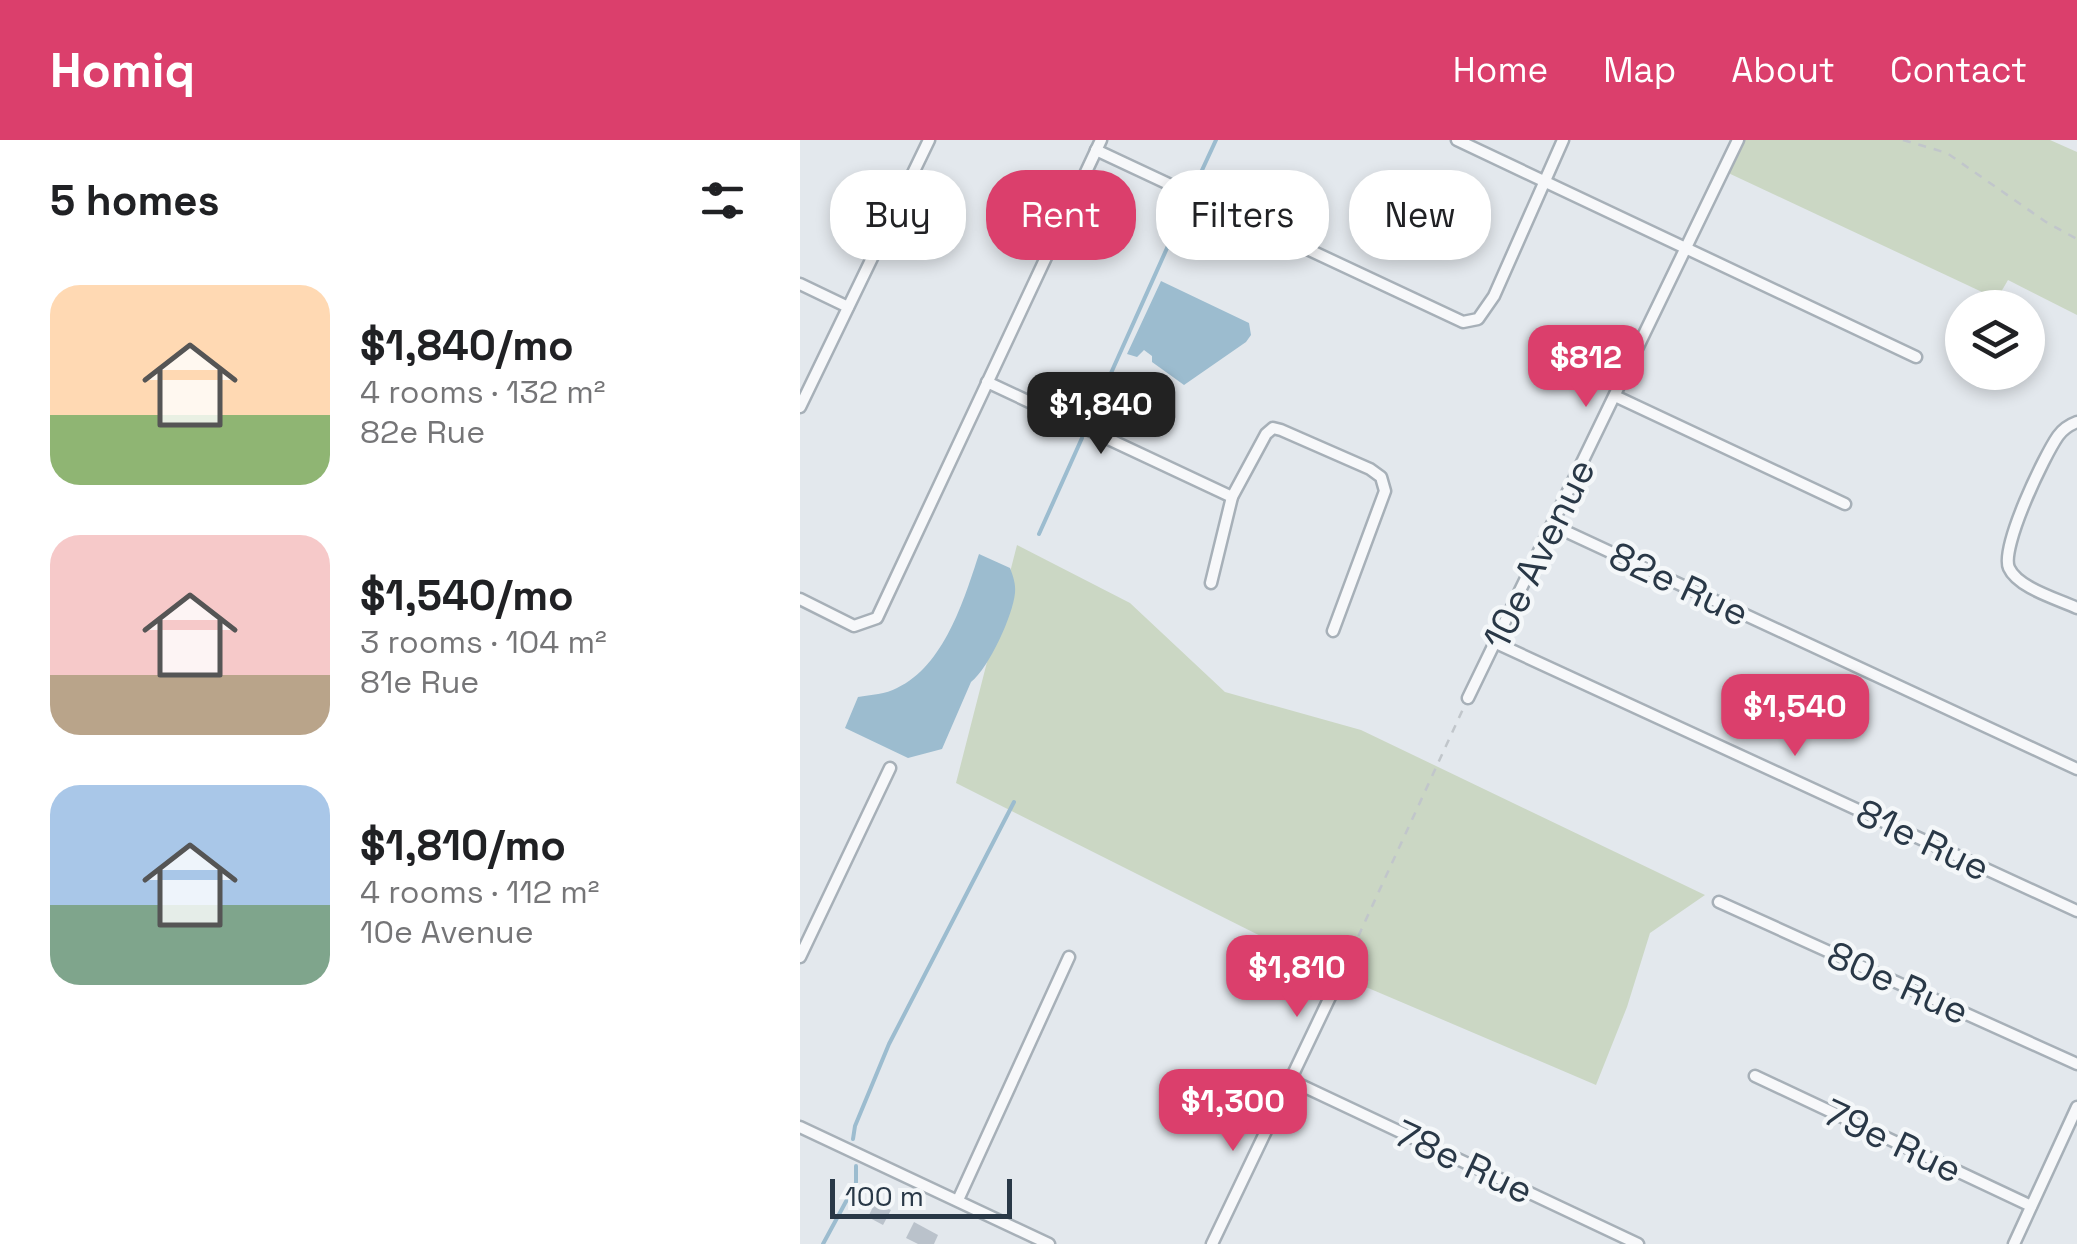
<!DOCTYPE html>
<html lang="en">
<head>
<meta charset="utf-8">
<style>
  body { margin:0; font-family:"Space Grotesk",sans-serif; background:#f6f6f6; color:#202124; height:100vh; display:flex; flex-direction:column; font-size:38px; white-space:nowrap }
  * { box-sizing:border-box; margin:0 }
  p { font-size:32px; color:#757577 }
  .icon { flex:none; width:55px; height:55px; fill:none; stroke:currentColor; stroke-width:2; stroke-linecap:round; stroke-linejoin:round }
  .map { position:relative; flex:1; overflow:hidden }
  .panel { display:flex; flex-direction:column; background:#fff; width:800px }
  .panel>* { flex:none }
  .guide { position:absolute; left:30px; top:30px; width:950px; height:90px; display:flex; gap:20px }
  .controls { position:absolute; left:1145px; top:150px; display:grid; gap:20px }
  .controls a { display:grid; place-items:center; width:100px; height:100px; border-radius:50%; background:#fff; box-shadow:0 5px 15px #0003; font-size:50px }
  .scale { position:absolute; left:30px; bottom:25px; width:182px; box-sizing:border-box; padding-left:10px; border:5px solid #293847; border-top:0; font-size:28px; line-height:35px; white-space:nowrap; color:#293847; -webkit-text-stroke:8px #f4f7f9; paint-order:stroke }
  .price { position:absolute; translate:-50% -85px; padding:0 22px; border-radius:20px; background:#db3f6c; color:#fff; font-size:32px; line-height:65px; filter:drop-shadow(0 2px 5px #0008) }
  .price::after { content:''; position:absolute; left:50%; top:60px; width:30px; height:22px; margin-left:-15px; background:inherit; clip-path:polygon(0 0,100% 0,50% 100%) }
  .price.active { background:#222; color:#fff }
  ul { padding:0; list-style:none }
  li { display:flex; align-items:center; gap:30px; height:250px; padding:0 50px }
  li span { display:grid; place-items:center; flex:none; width:280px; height:200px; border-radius:30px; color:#555 }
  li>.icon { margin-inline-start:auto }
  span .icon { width:120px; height:120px; fill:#fffc; stroke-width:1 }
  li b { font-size:42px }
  h2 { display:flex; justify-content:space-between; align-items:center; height:120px; padding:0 50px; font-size:42px }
  .tag { padding:0 35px; border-radius:40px; background:#fff; box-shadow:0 5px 15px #0003; font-size:35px; line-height:90px }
  .tag.active { background:#db3f6c; color:#fff }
  header { display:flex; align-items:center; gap:60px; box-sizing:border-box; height:140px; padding:0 50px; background:#db3f6c; color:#fff }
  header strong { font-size:48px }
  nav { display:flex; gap:55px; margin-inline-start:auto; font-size:35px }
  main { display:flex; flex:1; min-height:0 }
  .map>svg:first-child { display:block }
</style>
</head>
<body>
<header>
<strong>Homiq</strong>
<nav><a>Home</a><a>Map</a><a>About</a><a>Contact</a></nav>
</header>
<main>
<section class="panel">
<h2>5 homes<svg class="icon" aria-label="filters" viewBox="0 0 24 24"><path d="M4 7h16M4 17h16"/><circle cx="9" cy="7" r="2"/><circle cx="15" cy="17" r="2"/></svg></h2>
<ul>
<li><span style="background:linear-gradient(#ffd9b3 65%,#8fb573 0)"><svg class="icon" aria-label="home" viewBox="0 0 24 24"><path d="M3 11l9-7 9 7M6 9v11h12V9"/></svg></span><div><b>$1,840/mo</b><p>4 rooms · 132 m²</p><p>82e Rue</p></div></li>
<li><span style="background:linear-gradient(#f6c9c9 70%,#b9a48a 0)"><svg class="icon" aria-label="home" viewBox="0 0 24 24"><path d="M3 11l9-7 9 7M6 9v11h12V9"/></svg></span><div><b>$1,540/mo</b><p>3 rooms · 104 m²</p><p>81e Rue</p></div></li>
<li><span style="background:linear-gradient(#a9c7e8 60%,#7fa58c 0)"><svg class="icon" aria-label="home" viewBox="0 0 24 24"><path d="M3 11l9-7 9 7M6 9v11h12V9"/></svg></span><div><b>$1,810/mo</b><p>4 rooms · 112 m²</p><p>10e Avenue</p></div></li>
</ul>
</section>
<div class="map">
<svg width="1277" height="1104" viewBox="0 0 1277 1104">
  <rect width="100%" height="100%" fill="#e3e8ed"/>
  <!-- green -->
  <g fill="#cbd7c4">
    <polygon points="938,0 1250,0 1277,12 1277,175 1208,140 1197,159 924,31"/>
    <polygon points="217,405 330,463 425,552 561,590 905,755 850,793 827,867 796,945 540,836 156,643"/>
  </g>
  <!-- water -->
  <g fill="#9cbccf">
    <polygon points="361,141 449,183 451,195 446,202 384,245 352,222 352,216 344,210 337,217 327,214"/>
    <path d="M179,414L210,428C213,436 216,444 215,453C213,475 189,528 171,542L142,609L108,618L45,588L58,557C71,555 86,554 97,548C144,526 164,460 179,414Z"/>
  </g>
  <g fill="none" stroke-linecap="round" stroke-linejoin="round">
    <!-- stream -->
    <g stroke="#9cbccf" stroke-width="4">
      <polyline points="397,41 416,0"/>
      <polyline points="290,280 389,59"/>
      <polyline points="239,394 282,298"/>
      <polyline points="53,999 55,986 89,904 214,662"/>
      <polyline points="23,1104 56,1043 56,1026"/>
    </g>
  </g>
  <!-- building -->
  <g fill="#bac2cb">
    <polygon points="336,274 346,279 338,297 327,291"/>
    <polygon points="75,1063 91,1070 83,1085 68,1077"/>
    <polygon points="114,1082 138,1095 134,1104 118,1104 106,1098"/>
  </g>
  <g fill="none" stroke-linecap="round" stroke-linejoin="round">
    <defs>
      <g id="street">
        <polyline points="657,0 1116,217"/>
        <polyline points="296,10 663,182 678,179 694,156 763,0"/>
        <polyline points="0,144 48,167"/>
        <polyline points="187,242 432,357"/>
        <polyline points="815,256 1045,364"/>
        <polyline points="0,267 129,0"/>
        <path d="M1277,282C1269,285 1263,289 1258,296C1244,316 1200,408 1209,428C1218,448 1258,459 1277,468"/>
        <polyline points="752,385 1277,629"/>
        <polyline points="411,443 432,357 466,294 473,288 481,290 570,329 581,337 585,351 533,491"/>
        <polyline points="0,459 54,486 77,478 301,0"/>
        <polyline points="696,503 1277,771"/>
        <polyline points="668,558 938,0"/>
        <polyline points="919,762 1277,924"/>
        <polyline points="0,817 90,628"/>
        <polyline points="955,936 1231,1066"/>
        <polyline points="490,940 838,1104"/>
        <polyline points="0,987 249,1104"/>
        <polyline points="158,1060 269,817"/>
        <polyline points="412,1104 540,836"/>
        <polyline points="1214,1104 1277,967"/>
      </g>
    </defs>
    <!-- street casing -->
    <use href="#street" stroke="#a7b0b8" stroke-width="15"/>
    <!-- path -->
    <g stroke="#c1c6cb" stroke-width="2.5" stroke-dasharray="8 8" stroke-linecap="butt">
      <polyline points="1103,0 1147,13 1246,82 1277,99"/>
      <polyline points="545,825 663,569"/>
    </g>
    <!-- street -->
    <use href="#street" stroke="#f7f8fa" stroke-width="10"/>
  </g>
  <g text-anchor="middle" stroke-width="9" stroke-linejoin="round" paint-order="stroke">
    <!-- street labels -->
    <g font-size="38" fill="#293847" stroke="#f4f7f9">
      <text transform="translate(739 414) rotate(-64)" y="13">10e Avenue</text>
      <text transform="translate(879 444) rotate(25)" y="13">82e Rue</text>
      <text transform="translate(1123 700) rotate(25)" y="13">81e Rue</text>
      <text transform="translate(1098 843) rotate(24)" y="13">80e Rue</text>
      <text transform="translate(1093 1001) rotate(25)" y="13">79e Rue</text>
      <text transform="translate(664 1022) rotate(25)" y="13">78e Rue</text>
    </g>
  </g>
</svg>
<div class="controls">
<a><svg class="icon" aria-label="layers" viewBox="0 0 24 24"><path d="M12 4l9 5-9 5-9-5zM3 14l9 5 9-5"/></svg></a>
</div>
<div class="scale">100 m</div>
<b class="price" style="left:786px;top:270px">$812</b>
<b class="price active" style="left:301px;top:317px">$1,840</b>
<b class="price" style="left:995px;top:619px">$1,540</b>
<b class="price" style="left:497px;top:880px">$1,810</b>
<b class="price" style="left:433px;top:1014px">$1,300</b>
<div class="guide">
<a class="tag">Buy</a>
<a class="tag active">Rent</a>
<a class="tag">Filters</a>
<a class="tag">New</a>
</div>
</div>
</main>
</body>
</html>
